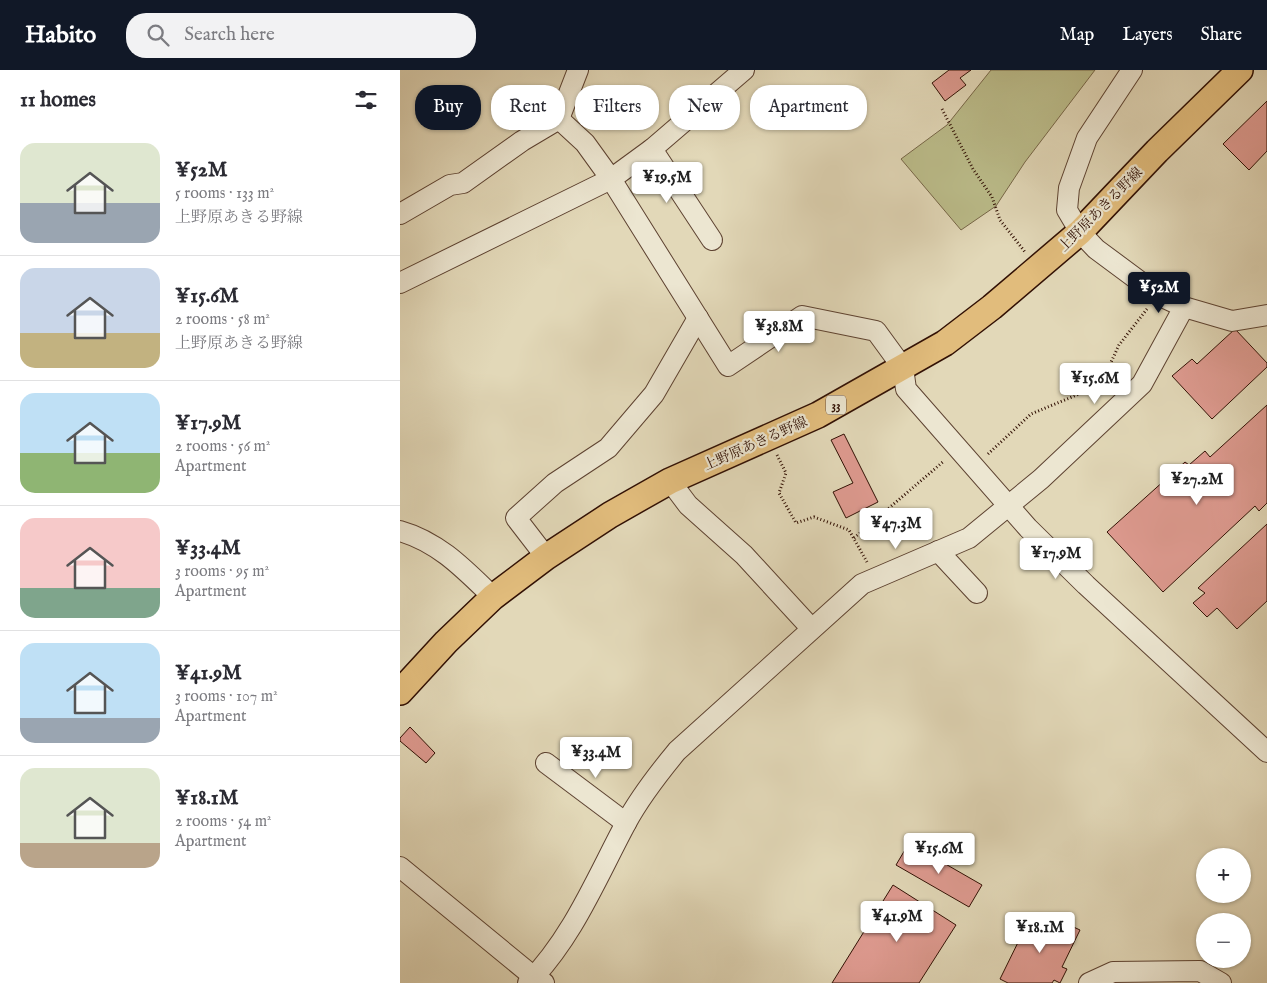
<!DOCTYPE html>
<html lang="en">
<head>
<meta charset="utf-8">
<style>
  body { margin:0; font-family:"IM FELL English","Noto Serif JP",serif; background:#f2f2f3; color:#2b2b33; height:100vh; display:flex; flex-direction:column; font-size:19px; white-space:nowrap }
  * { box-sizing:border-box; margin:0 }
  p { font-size:16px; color:#7c7c81 }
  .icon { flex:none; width:28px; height:28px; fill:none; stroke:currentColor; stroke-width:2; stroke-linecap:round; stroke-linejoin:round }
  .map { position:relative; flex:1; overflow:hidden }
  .panel { display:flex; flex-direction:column; background:#fff; width:400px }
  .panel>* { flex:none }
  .guide { position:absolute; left:15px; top:15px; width:475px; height:45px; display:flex; gap:10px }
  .fabs { position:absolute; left:796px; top:778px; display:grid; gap:10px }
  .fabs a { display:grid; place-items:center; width:55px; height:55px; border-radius:50%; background:#fff; box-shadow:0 1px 4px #0004; font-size:25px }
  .price { position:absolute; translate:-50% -42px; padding:0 11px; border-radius:5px; background:#fff; color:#222; font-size:16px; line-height:32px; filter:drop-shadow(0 1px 2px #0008) }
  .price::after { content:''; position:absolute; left:50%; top:30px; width:15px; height:11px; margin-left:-8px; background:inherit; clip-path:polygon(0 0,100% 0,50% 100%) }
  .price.active { background:#111827; color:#fff }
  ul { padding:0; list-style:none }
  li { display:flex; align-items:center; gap:15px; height:125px; padding:0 20px }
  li+li { border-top:1px solid #e1e1e2 }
  li span { display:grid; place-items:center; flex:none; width:140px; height:100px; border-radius:15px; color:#555 }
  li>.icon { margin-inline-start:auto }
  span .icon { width:60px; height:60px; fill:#fffc; stroke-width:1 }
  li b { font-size:21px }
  h2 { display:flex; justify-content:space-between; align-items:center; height:60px; padding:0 20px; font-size:21px }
  .tag { padding:0 18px; border-radius:20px; background:#fff; box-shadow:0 1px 4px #0004; font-size:18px; line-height:45px }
  .tag.active { background:#111827; color:#fff }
  header { display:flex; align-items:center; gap:30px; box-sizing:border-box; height:70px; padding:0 25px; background:#111827; color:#fff }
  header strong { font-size:24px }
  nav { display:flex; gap:28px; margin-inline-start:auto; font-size:18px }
  .search { width:350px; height:45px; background:#f2f2f3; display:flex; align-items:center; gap:12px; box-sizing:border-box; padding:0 18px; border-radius:20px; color:#7c7c81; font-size:19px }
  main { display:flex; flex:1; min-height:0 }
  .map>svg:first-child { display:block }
</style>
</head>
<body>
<header>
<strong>Habito</strong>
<div class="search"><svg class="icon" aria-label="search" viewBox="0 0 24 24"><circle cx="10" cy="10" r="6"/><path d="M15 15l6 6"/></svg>Search here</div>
<nav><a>Map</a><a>Layers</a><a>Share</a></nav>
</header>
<main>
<section class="panel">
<h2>11 homes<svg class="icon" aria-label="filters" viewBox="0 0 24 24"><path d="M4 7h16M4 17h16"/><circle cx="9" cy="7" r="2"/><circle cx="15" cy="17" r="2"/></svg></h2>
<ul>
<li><span style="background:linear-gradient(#dfe7d0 60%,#9aa5b1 0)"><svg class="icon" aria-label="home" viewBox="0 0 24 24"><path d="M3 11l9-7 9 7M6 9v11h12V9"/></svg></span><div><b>¥52M</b><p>5 rooms · 133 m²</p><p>上野原あきる野線</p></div></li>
<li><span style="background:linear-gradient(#c9d6e8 65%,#c2b280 0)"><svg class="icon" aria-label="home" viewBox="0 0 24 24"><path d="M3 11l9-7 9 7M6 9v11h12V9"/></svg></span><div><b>¥15.6M</b><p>2 rooms · 58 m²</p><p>上野原あきる野線</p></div></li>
<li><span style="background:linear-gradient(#bfe0f5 60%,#8fb573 0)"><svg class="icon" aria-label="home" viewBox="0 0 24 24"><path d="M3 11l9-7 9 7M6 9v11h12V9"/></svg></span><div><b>¥17.9M</b><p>2 rooms · 56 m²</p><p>Apartment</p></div></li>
<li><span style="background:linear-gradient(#f6c9c9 70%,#7fa58c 0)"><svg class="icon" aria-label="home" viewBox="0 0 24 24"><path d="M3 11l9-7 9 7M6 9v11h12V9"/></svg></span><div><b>¥33.4M</b><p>3 rooms · 95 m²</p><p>Apartment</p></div></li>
<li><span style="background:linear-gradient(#bfe0f5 75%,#9aa5b1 0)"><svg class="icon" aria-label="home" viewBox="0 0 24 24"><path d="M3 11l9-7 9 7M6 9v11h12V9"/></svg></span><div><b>¥41.9M</b><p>3 rooms · 107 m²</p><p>Apartment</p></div></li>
<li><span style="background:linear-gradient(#dfe7d0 75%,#b9a48a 0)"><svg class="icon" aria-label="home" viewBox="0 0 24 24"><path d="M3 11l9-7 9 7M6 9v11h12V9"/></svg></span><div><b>¥18.1M</b><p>2 rooms · 54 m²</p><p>Apartment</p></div></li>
</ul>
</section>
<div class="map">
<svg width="867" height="913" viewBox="0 0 867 913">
  <rect width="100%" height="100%" fill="#e2d8b8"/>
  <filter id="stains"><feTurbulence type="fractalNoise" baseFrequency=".004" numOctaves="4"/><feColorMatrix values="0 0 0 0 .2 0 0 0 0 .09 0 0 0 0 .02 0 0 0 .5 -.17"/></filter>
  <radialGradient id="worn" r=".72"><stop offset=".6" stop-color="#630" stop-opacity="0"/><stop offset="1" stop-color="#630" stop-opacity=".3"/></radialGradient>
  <!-- green -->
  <polygon fill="#bbbc8a" stroke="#766647" points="591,0 695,0 625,92 596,136 561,160 501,89 547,55"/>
  <!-- building -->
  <g fill="#df9b91" stroke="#311004">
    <polygon points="549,0 571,0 560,8 566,15 545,31 532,13"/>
    <polygon points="867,31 867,81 849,100 823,74"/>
    <polygon points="835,259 867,293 867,297 812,349 772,306 792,289 797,294"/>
    <polygon points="867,335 867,433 859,441 855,436 763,522 707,462 785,392 789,395 805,381 810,387"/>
    <polygon points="444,364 478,432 446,448 433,422 453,413 431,370"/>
    <polygon points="867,454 867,531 837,559 817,538 807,547 793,533 805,523 798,518"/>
    <polygon points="10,657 35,683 26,693 0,671 0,668"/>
    <polygon points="509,773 582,815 569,837 496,795"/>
    <polygon points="493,815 556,855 519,913 432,913"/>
    <polygon points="631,846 663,862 667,854 680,860 662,897 667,899 660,913 654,910 652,913 608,913 600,909"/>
  </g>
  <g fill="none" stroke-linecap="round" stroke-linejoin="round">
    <defs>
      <g id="minor">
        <polyline points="732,0 687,68 669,118 667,140 680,162 696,179 758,225 784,237 832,251 867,245"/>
        <polyline points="159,49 185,73 211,109 328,296 402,246 476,261 503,298 506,319 628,458 686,515 867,682"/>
        <polyline points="252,79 312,170"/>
        <polyline points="0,144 50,115 63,113 122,71 159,49 178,0"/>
        <polyline points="0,213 211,109 252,79 344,0"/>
        <polyline points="270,411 288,435 344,485 411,558"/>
        <path d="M0,461C39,472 65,500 93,527"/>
        <polyline points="538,481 577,523"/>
        <polyline points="146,487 116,448 155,413 208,378 254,324 298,248"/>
        <polyline points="146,693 226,753"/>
        <polyline points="0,797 134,907 144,913"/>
        <path d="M128,913C173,867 196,809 226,753C240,727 258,704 277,681L462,514L569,468L641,409L742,314L784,237"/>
        <polyline points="689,913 713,902 800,901 821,913"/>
      </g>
      <polyline id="major" points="0,622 46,572 93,527 146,487 210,445 270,411 418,345 545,273 592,237 680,162 757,81 840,0"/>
    </defs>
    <!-- minor casing -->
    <use href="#minor" stroke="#5d4231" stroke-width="22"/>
    <!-- major casing -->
    <use href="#major" stroke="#311004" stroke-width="28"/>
    <!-- path -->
    <g stroke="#311004" stroke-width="3" stroke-dasharray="1 2.5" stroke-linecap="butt">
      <polyline points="542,39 573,99 592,127 600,150 625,182"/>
      <polyline points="588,384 631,344 679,324 706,303 719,275 747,239"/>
      <polyline points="377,385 386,403 379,423 396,453 414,447 449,460 467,492"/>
      <polyline points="454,468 544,391"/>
    </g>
    <!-- minor -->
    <use href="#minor" stroke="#ece6d1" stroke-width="20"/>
    <!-- major -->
    <use href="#major" stroke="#e1bc7c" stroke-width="25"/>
  </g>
  <g text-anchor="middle" stroke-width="4.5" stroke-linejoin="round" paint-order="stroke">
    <!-- shield labels -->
    <rect fill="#ece6d1" stroke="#695042" stroke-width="1" x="426" y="325.5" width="20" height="19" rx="4"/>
    <g font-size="12" font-weight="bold" fill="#311004">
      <text x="436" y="339">33</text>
    </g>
    <!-- street labels -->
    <g font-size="14" fill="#311004" stroke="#ece6d1">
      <text transform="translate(700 139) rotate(-45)" y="5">上野原あきる野線</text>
      <text transform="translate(355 373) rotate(-24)" y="5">上野原あきる野線</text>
    </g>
  </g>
  <rect width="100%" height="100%" filter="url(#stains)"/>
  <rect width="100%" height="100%" fill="url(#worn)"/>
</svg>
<div class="fabs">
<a>+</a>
<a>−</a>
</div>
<b class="price" style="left:267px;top:134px">¥19.5M</b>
<b class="price active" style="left:759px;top:244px">¥52M</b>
<b class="price" style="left:379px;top:283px">¥38.8M</b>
<b class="price" style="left:695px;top:335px">¥15.6M</b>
<b class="price" style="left:797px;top:436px">¥27.2M</b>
<b class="price" style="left:496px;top:480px">¥47.3M</b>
<b class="price" style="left:656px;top:510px">¥17.9M</b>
<b class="price" style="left:196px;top:709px">¥33.4M</b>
<b class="price" style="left:539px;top:805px">¥15.6M</b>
<b class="price" style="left:497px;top:873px">¥41.9M</b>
<b class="price" style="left:640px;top:884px">¥18.1M</b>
<div class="guide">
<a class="tag active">Buy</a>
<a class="tag">Rent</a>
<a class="tag">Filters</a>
<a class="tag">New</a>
<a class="tag">Apartment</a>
</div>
</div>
</main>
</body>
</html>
